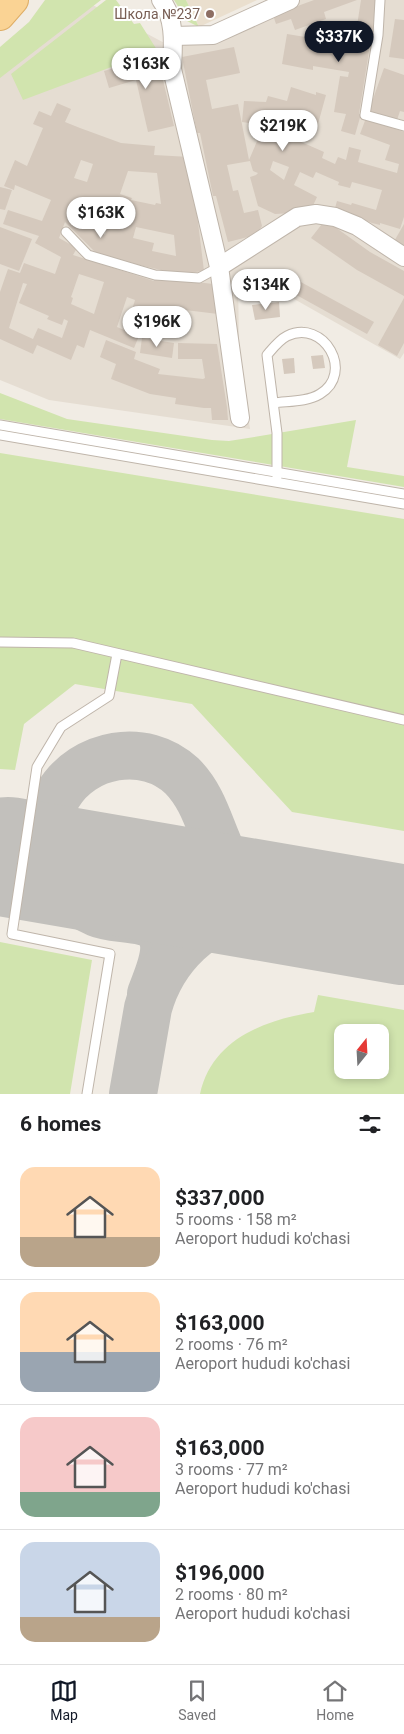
<!DOCTYPE html>
<html lang="en">
<head>
<meta charset="utf-8">
<style>
  body { margin:0; font-family:Roboto,sans-serif; background:#f2f2f2; color:#202124; height:100vh; display:flex; flex-direction:column; font-size:19px; white-space:nowrap }
  * { box-sizing:border-box; margin:0 }
  p { font-size:16px; color:#757577 }
  .icon { flex:none; width:28px; height:28px; fill:none; stroke:currentColor; stroke-width:2; stroke-linecap:round; stroke-linejoin:round }
  .map { position:relative; height:1094px; overflow:hidden }
  .sheet { display:flex; flex-direction:column; background:#fff; flex:1 }
  .sheet>* { flex:none }
  .needle { width:32px; rotate:18deg }
  .controls { position:absolute; left:334px; top:1024px; display:grid; gap:10px }
  .controls a { display:grid; place-items:center; width:55px; height:55px; border-radius:10px; background:#fff; box-shadow:0 2px 8px #0003; font-size:25px }
  .price { position:absolute; translate:-50% -42px; padding:0 11px; border-radius:18px; background:#fff; color:#222; font-size:16px; line-height:32px; filter:drop-shadow(0 1px 2px #0008) }
  .price::after { content:''; position:absolute; left:50%; top:30px; width:15px; height:11px; margin-left:-8px; background:inherit; clip-path:polygon(0 0,100% 0,50% 100%) }
  .price.selected { background:#111827; color:#fff }
  ul { padding:0; list-style:none }
  li { display:flex; align-items:center; gap:15px; height:125px; padding:0 20px }
  li+li { border-top:1px solid #e0e0e0 }
  li span { display:grid; place-items:center; flex:none; width:140px; height:100px; border-radius:15px; color:#555 }
  li>.icon { margin-inline-start:auto }
  span .icon { width:60px; height:60px; fill:#fffc; stroke-width:1 }
  li b { font-size:21px }
  h2 { display:flex; justify-content:space-between; align-items:center; height:60px; padding:0 20px; font-size:21px }
  .menu { display:flex; justify-content:space-around; align-items:center; height:70px; border-top:1px solid #e0e0e0; background:#fff; font-size:14px; color:#757577 }
  .menu a { display:grid; justify-items:center; gap:2px }
  .menu .selected { color:#111827 }
  .map>svg:first-child { display:block }
</style>
</head>
<body>
<div class="map">
<svg width="404" height="1094" viewBox="0 0 404 1094">
  <rect width="100%" height="100%" fill="#f1ece4"/>
  <!-- residential -->
  <polygon fill="#e5ddd2" points="289,0 404,0 404,353 400,359 280,291 238,274 239,351 250,429 49,400 0,380 0,52 89,3 172,47"/>
  <!-- education -->
  <polygon fill="#eadfce" points="186,0 257,0 199,27"/>
  <!-- green -->
  <g fill="#d1e4ae" fill-rule="evenodd">
    <polygon points="45,0 101,0 0,78 0,47 29,22"/>
    <polygon points="106,0 116,0 134,24 140,23 157,50 23,100 11,74"/>
    <polygon points="174,0 186,0 199,27 187,21"/>
    <polygon points="0,393 67,419 212,440 229,441 260,436 356,420 347,467 404,476 404,487 0,419"/>
    <polygon points="0,453 404,519 404,831 292,812 192,704 75,684 24,724 15,770 0,769"/>
    <polygon points="0,942 92,960 70,1094 0,1094"/>
    <path d="M318,995L404,1010V1094H200C212,1039 265,1020 314,1012ZM342,1032H380V1070H342Z"/>
  </g>
  <g fill="none" stroke-linecap="round" stroke-linejoin="round">
    <!-- taxiway -->
    <g stroke="#c2c0bc" stroke-width="48">
      <polyline points="337,913 404,905"/>
      <path d="M151,994C157,977 171,950 160,932C149,915 115,921 97,913C51,894 33,837 58,795C83,753 145,741 182,776C200,794 207,817 216,839C223,856 232,876 226,894C221,909 207,921 196,933"/>
      <path d="M133,1094L148,1008C162,957 203,916 257,908C271,906 285,907 299,907"/>
    </g>
    <!-- runway -->
    <polyline stroke="#c2c0bc" stroke-width="120" points="8,857 404,925"/>
  </g>
  <!-- building -->
  <g fill="#d5c9bd" fill-rule="evenodd">
    <polygon points="314,0 357,0 324,12 326,19 295,30 291,19 276,24 273,15"/>
    <polygon points="361,0 375,0 375,14 359,114 361,114 355,135 341,131 346,114 334,112 340,76 348,77 349,72 313,66 313,70 282,64 287,34 354,45"/>
    <polygon points="395,19 404,20 404,59 389,57"/>
    <path d="M234,47L240,73L206,80L212,109L238,104L249,160L264,125L242,122L244,101L266,102L268,96L287,101L291,87L316,95V92L326,95L318,124L307,121L299,141L324,152L322,158L335,164L338,157L346,160L349,147L361,150L358,162L397,173L399,164L385,160L390,145L360,134L366,118L404,132V217L400,229L380,223V225L372,223L335,208L337,201L351,205L352,203L376,210L382,190L352,182L350,188L338,185L339,182L316,172L313,178L300,172L294,185L317,197L310,212L275,214L258,206L250,177L256,175L258,173L253,171L250,161L227,165L233,191L238,190L244,213L258,210L262,226L256,235L228,242L216,196H213L200,133H197L182,57ZM273,161L289,167L284,180L270,170Z"/>
    <polygon points="157,55 174,126 148,132 136,80 109,88 104,71"/>
    <polygon points="384,68 404,75 404,112 400,111 396,123 368,113"/>
    <path d="M57,103L71,109L65,122L80,128L121,143L155,146L154,155L190,157L204,271L179,274L99,256L65,222L59,238L77,248L73,255L154,281L155,277L213,284L218,314L177,309L176,319L143,315V314L132,310L135,300L127,297L117,327L139,336L134,348L90,330L84,348L77,345L71,360L37,345L33,354L0,339V292L8,269L20,273L24,263L55,274L61,257L35,243L39,236L3,224L8,210L42,221L51,200L15,185L14,190L4,186L15,160L27,166L43,128L33,124L39,111L51,116ZM81,160L93,164L87,182L74,178ZM128,171L157,173L161,204L156,203L155,205L131,200L132,198L120,194ZM99,203L118,209L112,223L108,222L105,235L92,222ZM136,227L174,235L176,256L152,251L154,243L133,238ZM79,274L104,282L94,314L71,304L73,298L71,297ZM23,283L27,284L19,303L49,316L47,319L62,325L64,319L68,321L62,338L38,328L33,339L9,328Z"/>
    <polygon points="0,187 12,190 5,210 0,209"/>
    <polygon points="322,224 335,227 370,252 404,271 404,296 357,270 311,238"/>
    <polygon points="404,224 404,251 392,245"/>
    <polygon points="0,227 32,239 19,271 0,264"/>
    <polygon points="288,275 374,322 367,334 282,287"/>
    <polygon points="404,298 404,343 397,356 378,345"/>
    <polygon points="279,302 280,317 255,320 252,305"/>
    <polygon points="142,338 174,343 172,358 140,353"/>
    <polygon points="106,340 136,352 134,359 160,369 158,374 203,379 205,378 202,359 178,359 178,343 217,344 227,407 228,420 212,420 211,408 204,408 175,404 176,398 150,394 111,379 116,364 100,357"/>
    <polygon points="323,355 325,368 313,369 311,356"/>
    <polygon points="294,358 295,373 284,374 282,359"/>
  </g>
  <g fill="none" stroke-linecap="round" stroke-linejoin="round">
    <defs>
      <g id="lane">
        <polyline points="380,0 378,35 365,115 404,126"/>
        <polyline points="66,232 88,255 155,275 199,278 219,267"/>
        <path d="M274,403C288,401 307,402 320,394C355,373 324,318 287,336C279,340 273,348 267,355L277,433V477"/>
        <polyline points="0,425 404,494"/>
        <polyline points="0,435 404,504"/>
        <polyline points="0,642 73,643 404,720"/>
        <polyline points="87,1094 110,954 12,934 37,767 61,727 109,696 117,654"/>
      </g>
      <g id="street">
        <path d="M161,0C176,19 173,46 172,69L219,267L240,418"/>
        <polyline points="173,36 213,35 290,0"/>
        <polyline points="219,267 297,217 316,214 335,217 357,226 404,257"/>
      </g>
      <polyline id="primary" points="0,16 14,0"/>
    </defs>
    <!-- lane casing -->
    <use href="#lane" stroke="#bfb5aa" stroke-width="11"/>
    <!-- street casing -->
    <use href="#street" stroke="#bfb5aa" stroke-width="20"/>
    <!-- primary casing -->
    <use href="#primary" stroke="#dead65" stroke-width="30"/>
    <!-- lane -->
    <use href="#lane" stroke="#fff" stroke-width="9"/>
    <!-- street -->
    <use href="#street" stroke="#fff" stroke-width="18"/>
    <!-- primary -->
    <use href="#primary" stroke="#fad394" stroke-width="28"/>
  </g>
  <!-- markers -->
  <circle fill="#8d6e63" stroke="#fff" stroke-width="2" cx="210" cy="14" r="5"/>
  <g text-anchor="middle" stroke-width="4" stroke-linejoin="round" paint-order="stroke">
    <!-- education labels -->
    <g font-size="14" fill="#785e54" stroke="#fff" text-anchor="end">
      <text x="200" y="19">Школа №237</text>
    </g>
  </g>
</svg>
<div class="controls">
<a><svg class="needle" viewBox="-14 -14 28 28"><path d="M0-13l5 13h-10z" fill="#e53935"/><path d="M0 13l5-13h-10z" fill="#757577"/></svg></a>
</div>
<b class="price selected" style="left:339px;top:63px">$337K</b>
<b class="price" style="left:146px;top:90px">$163K</b>
<b class="price" style="left:283px;top:152px">$219K</b>
<b class="price" style="left:101px;top:239px">$163K</b>
<b class="price" style="left:266px;top:311px">$134K</b>
<b class="price" style="left:157px;top:348px">$196K</b>
</div>
<section class="sheet">
<h2>6 homes<svg class="icon" aria-label="filters" viewBox="0 0 24 24"><path d="M4 7h16M4 17h16"/><circle cx="9" cy="7" r="2"/><circle cx="15" cy="17" r="2"/></svg></h2>
<ul>
<li><span style="background:linear-gradient(#ffd9b3 70%,#b9a48a 0)"><svg class="icon" aria-label="home" viewBox="0 0 24 24"><path d="M3 11l9-7 9 7M6 9v11h12V9"/></svg></span><div><b>$337,000</b><p>5 rooms · 158 m²</p><p>Aeroport hududi ko'chasi</p></div></li>
<li><span style="background:linear-gradient(#ffd9b3 60%,#9aa5b1 0)"><svg class="icon" aria-label="home" viewBox="0 0 24 24"><path d="M3 11l9-7 9 7M6 9v11h12V9"/></svg></span><div><b>$163,000</b><p>2 rooms · 76 m²</p><p>Aeroport hududi ko'chasi</p></div></li>
<li><span style="background:linear-gradient(#f6c9c9 75%,#7fa58c 0)"><svg class="icon" aria-label="home" viewBox="0 0 24 24"><path d="M3 11l9-7 9 7M6 9v11h12V9"/></svg></span><div><b>$163,000</b><p>3 rooms · 77 m²</p><p>Aeroport hududi ko'chasi</p></div></li>
<li><span style="background:linear-gradient(#c9d6e8 75%,#b9a48a 0)"><svg class="icon" aria-label="home" viewBox="0 0 24 24"><path d="M3 11l9-7 9 7M6 9v11h12V9"/></svg></span><div><b>$196,000</b><p>2 rooms · 80 m²</p><p>Aeroport hududi ko'chasi</p></div></li>
</ul>
</section>
<nav class="menu">
<a class="selected"><svg class="icon" aria-label="map" viewBox="0 0 24 24"><path d="M3 6l6-2 6 2 6-2v14l-6 2-6-2-6 2zM9 4v14M15 6v14"/></svg>Map</a>
<a><svg class="icon" aria-label="saved" viewBox="0 0 24 24"><path d="M7 4h10v16l-5-4-5 4z"/></svg>Saved</a>
<a><svg class="icon" aria-label="home" viewBox="0 0 24 24"><path d="M3 11l9-7 9 7M6 9v11h12V9"/></svg>Home</a>
</nav>
</body>
</html>
